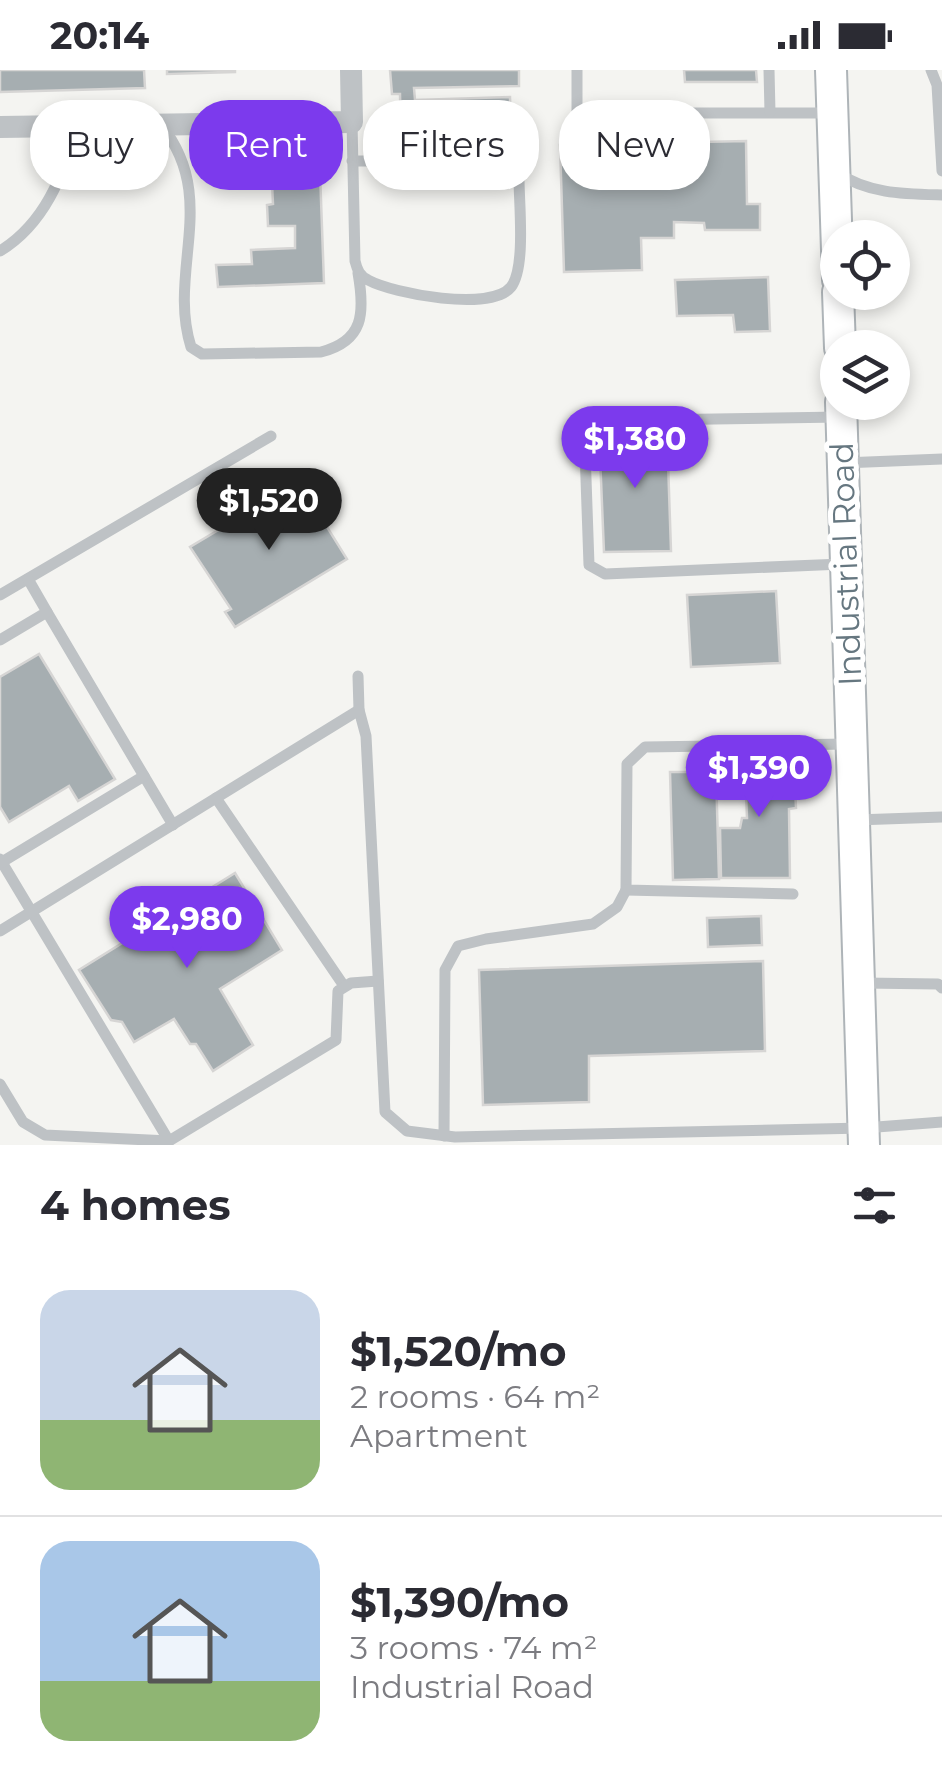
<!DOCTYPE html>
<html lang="en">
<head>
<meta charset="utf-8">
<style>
  body { margin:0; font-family:Montserrat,sans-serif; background:#f7f7f7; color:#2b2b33; height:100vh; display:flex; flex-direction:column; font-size:38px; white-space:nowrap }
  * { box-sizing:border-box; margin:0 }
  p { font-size:32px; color:#7c7c81 }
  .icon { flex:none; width:55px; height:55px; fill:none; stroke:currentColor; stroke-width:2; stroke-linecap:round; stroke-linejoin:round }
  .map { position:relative; height:1075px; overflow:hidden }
  .details { display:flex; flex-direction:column; background:#fff; flex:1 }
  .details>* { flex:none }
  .hud { position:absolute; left:30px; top:30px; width:882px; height:90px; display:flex; gap:20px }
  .fabs { position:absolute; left:820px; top:150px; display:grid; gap:20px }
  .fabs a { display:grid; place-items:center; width:90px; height:90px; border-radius:50%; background:#fff; box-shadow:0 5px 15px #0003; font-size:50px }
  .price { position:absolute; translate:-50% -85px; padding:0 22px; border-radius:35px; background:#7c3aed; color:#fff; font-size:32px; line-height:65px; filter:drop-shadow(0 2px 5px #0008) }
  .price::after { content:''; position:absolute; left:50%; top:60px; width:30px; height:22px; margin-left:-15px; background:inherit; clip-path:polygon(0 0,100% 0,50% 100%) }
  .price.active { background:#222; color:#fff }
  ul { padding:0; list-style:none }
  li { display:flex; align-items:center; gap:30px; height:250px; padding:0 40px }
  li+li { border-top:2px solid #e1e1e2 }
  li span { display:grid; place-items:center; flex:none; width:280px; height:200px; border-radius:30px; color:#555 }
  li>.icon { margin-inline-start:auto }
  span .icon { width:120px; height:120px; fill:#fffc; stroke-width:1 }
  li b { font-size:42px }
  h2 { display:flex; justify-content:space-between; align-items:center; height:120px; padding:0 40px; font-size:42px }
  .pill { padding:0 35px; border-radius:40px; background:#fff; box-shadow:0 5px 15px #0003; font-size:35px; line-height:90px }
  .pill.active { background:#7c3aed; color:#fff }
  .status { display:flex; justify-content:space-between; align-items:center; height:70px; padding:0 50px; background:#fff; direction:ltr }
  .status svg { height:28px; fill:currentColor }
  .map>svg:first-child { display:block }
</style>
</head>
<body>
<div class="status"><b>20:14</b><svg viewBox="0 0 49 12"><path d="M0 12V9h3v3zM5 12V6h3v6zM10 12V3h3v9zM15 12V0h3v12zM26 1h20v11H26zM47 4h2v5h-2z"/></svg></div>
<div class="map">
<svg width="942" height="1075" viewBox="0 0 942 1075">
  <rect width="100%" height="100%" fill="#f4f4f1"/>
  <!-- building -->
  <g fill="#a6aeb1" stroke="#d6d5d4" stroke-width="2.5">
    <polygon points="0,0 144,0 145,18 0,22"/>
    <polygon points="167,0 235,0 235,2 167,4"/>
    <polygon points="390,0 519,0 519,16 414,18 415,30 510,27 511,63 401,65 400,24 392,24"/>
    <polygon points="684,0 756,0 757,12 685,12"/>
    <polygon points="746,71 747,134 760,134 760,160 705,160 704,153 674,152 674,168 641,168 642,200 564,202 560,75"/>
    <polygon points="320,102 324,213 218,217 216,195 252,194 251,180 295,178 295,156 268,156 267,135 273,134 272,113 298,111 298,103"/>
    <polygon points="768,207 770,261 735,262 733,245 677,246 675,210"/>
    <polygon points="667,361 671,481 604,482 599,362"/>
    <polygon points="299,412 347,489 235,557 225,542 231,539 190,477"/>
    <polygon points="776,521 780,593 691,597 687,525"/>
    <polygon points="39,584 115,709 78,731 69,716 9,752 0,737 0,607"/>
    <polygon points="786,686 787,717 795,717 796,738 789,739 790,808 721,808 720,758 740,758 742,748 747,748 746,723 730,723 728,688"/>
    <polygon points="670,702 716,702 719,809 673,810"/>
    <polygon points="235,803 252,831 256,829 262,839 259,842 282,880 220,919 253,975 213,1001 196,974 190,974 174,949 134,972 122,952 111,950 79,900"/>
    <polygon points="761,846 762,875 708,877 707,848"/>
    <polygon points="763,891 765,981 589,986 589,1032 483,1035 479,900"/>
  </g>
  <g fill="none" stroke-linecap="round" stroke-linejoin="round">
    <defs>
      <g id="secondary">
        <polyline points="831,0 838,210"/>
        <polyline points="838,222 840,278"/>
        <polyline points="841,332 864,1075"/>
      </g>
    </defs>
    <!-- secondary casing -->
    <use href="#secondary" stroke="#aeb4b8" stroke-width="34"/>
    <!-- lane -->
    <g stroke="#bec2c5" stroke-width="11">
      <polyline points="577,0 577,43 828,43"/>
      <polyline points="769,0 770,42"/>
      <polyline points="931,0 937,15 942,101"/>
      <path d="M352,52L355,191C357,200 360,206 368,210C394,224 491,242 511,217C526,198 519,134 519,109L514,97L494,91H352"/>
      <path d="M161,55C220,128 167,201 191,277L202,284L321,282C364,271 365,243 358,203"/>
      <path d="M838,103C868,124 906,124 942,125"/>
      <path d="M0,181C46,153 62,105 79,56"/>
      <polyline points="840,347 584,351 589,495 605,504 842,494"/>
      <polyline points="843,393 942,389"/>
      <polyline points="0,525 271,366"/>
      <polyline points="47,542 173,755"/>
      <polyline points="0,570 47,542 28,509"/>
      <polyline points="358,606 359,640 366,666 385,1042 407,1061 455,1067 864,1058 942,1052"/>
      <polyline points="216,728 344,916"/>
      <polyline points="856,750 942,747"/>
      <polyline points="0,789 169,1071"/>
      <polyline points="2,792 144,706"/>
      <polyline points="793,824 626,820 627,694 645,677 848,674"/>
      <polyline points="0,861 359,640"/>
      <polyline points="863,913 938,914 942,918"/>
      <polyline points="0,1014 23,1052 45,1065 169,1071 336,970 338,921 351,913 378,911"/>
      <polyline points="444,1066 445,900 458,876 486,869 593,854 617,837 626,820"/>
    </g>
    <!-- street -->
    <polyline stroke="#bec2c5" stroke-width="22" points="0,57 352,52 351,0"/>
    <!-- secondary -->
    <use href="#secondary" stroke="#fff" stroke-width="30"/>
  </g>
  <g text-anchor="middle" stroke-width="10" stroke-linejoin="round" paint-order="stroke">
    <!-- street labels -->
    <g font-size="32" fill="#667780" stroke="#fff">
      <text transform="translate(846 494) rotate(-92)" y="11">Industrial Road</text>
    </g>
  </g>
</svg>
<div class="fabs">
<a><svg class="icon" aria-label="locate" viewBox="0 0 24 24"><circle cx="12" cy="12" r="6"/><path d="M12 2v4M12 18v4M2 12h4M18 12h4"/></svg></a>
<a><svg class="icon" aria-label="layers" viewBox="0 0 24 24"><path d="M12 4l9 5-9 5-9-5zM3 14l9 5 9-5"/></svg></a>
</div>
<b class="price" style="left:635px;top:421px">$1,380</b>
<b class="price active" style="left:269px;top:483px">$1,520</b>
<b class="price" style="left:759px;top:750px">$1,390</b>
<b class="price" style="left:187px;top:901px">$2,980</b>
<div class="hud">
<a class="pill">Buy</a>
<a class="pill active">Rent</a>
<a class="pill">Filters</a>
<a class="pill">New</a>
</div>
</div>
<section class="details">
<h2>4 homes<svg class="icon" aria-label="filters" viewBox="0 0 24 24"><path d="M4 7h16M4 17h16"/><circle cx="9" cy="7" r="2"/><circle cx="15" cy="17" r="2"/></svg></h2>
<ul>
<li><span style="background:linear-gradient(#c9d6e8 65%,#8fb573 0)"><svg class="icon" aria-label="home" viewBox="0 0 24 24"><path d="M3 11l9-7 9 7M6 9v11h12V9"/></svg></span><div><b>$1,520/mo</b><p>2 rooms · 64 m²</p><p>Apartment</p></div></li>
<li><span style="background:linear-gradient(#a9c7e8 70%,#8fb573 0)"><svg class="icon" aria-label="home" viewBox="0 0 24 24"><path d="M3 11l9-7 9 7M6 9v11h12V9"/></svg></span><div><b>$1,390/mo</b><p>3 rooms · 74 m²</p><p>Industrial Road</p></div></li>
</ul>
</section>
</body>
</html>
